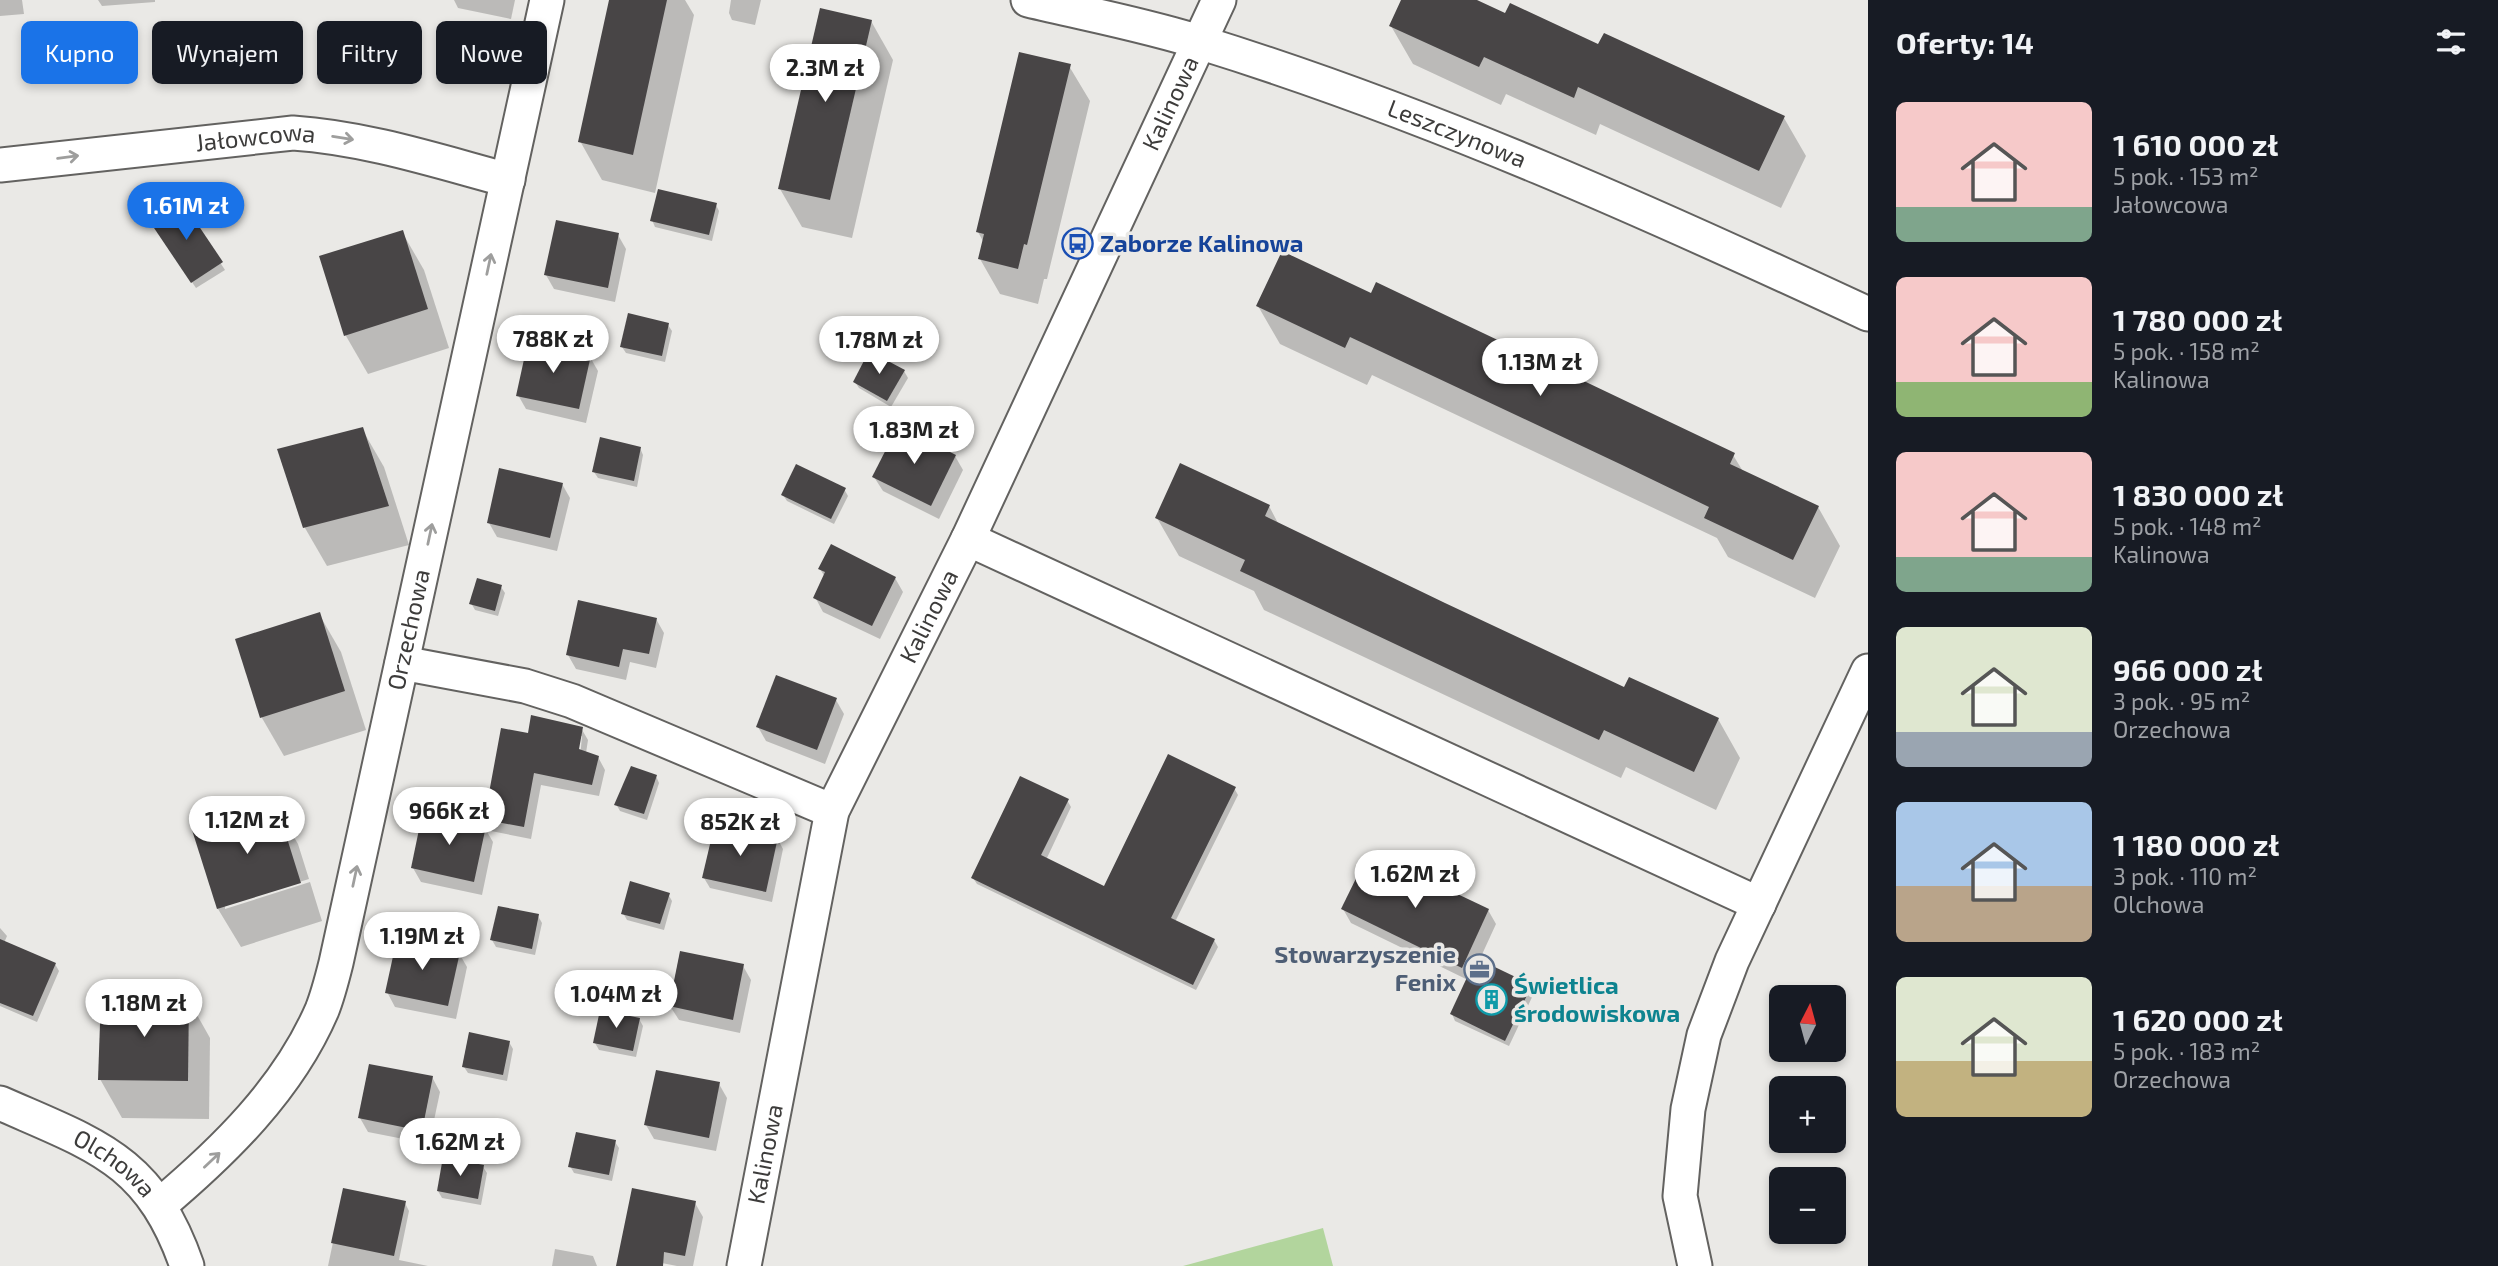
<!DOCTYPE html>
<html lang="pl">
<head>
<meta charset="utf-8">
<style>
  body { margin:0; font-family:"Exo 2",sans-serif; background:#20242c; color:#f1f3f6; height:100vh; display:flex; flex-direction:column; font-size:26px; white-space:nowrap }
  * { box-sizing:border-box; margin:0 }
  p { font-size:23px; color:#9ea1a6 }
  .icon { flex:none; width:38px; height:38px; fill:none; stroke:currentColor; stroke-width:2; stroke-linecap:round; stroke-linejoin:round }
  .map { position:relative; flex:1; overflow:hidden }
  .drawer { display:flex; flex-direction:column; background:#171b24; width:630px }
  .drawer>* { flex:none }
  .top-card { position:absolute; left:21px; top:21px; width:665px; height:63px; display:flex; gap:14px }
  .needle { width:46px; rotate:6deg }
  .tools { position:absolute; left:1769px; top:985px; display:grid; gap:14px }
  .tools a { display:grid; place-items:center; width:77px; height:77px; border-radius:10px; background:#171b24; box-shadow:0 4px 10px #0003; font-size:35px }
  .price { position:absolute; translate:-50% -60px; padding:0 16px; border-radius:24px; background:#fff; color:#222; font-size:23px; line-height:46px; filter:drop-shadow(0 2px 4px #0008) }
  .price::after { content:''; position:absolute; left:50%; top:42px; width:21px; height:16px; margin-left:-10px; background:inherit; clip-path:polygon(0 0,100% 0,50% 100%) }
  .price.current { background:#1a73e8; color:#fff }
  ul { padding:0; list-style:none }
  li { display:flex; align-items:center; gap:21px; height:175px; padding:0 28px }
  li span { display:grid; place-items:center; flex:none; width:196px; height:140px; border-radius:10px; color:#555 }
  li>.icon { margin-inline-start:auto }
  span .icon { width:84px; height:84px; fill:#fffc; stroke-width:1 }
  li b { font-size:30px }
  h2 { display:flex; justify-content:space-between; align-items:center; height:84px; padding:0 28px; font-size:30px }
  .tag { padding:0 24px; border-radius:10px; background:#171b24; box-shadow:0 4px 10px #0003; font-size:24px; line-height:63px }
  .tag.current { background:#1a73e8; color:#fff }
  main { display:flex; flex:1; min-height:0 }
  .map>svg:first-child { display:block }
</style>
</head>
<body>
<main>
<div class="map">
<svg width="1868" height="1266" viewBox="0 0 1868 1266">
  <rect width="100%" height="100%" fill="#eae9e6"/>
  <!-- green -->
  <polygon fill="#b2d59d" points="1323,1228 1333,1266 1183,1266"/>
  <!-- shadow -->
  <g fill="#0003" fill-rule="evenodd">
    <polygon points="0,0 22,0 24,14 0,16"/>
    <polygon points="98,0 155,0 155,2 102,6"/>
    <polygon points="454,0 515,0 511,19 458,8"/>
    <polygon points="611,0 685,0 694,15 655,193 602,180 580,141"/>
    <polygon points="731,0 761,0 755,25 732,20 729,13"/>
    <polygon points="1403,0 1473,0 1506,15 1599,46 1784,118 1806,156 1781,208 1600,124 1596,135 1506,94 1501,105 1413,64 1391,26"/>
    <polygon points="871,21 893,60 852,238 802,227 780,189"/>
    <polygon points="1069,66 1090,101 1047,279 1044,279 1038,304 1000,294 980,259 984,243 978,232"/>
    <polygon points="182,204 225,270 196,288 156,229"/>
    <polygon points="716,205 719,211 712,241 655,227 652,220"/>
    <polygon points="402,232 424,270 449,348 368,374 346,336 321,257"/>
    <polygon points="618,235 626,249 615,302 554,289 546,275"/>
    <polygon points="1372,295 1733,455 1744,473 1818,507 1840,546 1815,598 1728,557 1717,538 1372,375 1367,385 1280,344 1258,306"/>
    <polygon points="668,325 672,331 665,362 626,353 622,347"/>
    <polygon points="590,357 598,371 586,423 526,409 518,395"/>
    <polygon points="904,371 908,378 891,407 859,388 855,382"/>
    <polygon points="362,429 384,467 409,545 327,566 305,528 280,450"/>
    <polygon points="640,448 643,455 637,487 598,478 594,472"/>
    <polygon points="955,456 963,470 939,519 883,491 874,477"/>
    <polygon points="562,484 570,498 557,551 497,537 489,523"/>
    <polygon points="844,489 848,496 834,524 787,501 783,495"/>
    <polygon points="1269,506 1279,525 1624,690 1718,719 1740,758 1716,810 1626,767 1621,778 1264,610 1254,591 1179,556 1157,518"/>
    <polygon points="820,569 895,578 903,592 880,639 823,612 815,597 825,577"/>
    <polygon points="501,587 505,593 498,616 475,610 471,603"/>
    <polygon points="319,614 341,652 366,730 284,756 262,718 238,640"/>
    <polygon points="656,619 664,633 656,668 630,662 626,680 576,669 568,655"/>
    <polygon points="836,700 844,714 825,764 766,741 758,727"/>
    <path d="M581,728L588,740L586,753L598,757L605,770L599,796L541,785L531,839L486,830L493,842L482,895L421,882L413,868L424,815L488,829L482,819L490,795ZM579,736H582L580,758H576Z"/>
    <polygon points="656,776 659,783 647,820 620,811 616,804"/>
    <polygon points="1234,788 1238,795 1175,922 1214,940 1218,947 1196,990 977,884 973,878 1067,800 1071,807 1046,860 1105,888"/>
    <polygon points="275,805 298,844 309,879 225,905 225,909 310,882 322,921 241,947 218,909"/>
    <polygon points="777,838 783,849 772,902 710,888 704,878"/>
    <polygon points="668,894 672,901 664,930 627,920 623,913"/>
    <polygon points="1343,909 1488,910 1496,924 1479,961 1531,986 1534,993 1509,1046 1455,1021 1452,1014 1468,980 1351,923"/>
    <polygon points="538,916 542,923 535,955 496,947 492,940"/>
    <polygon points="0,928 7,936 4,943 55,964 59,971 37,1022 0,1006"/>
    <polygon points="459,953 467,967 456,1019 395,1007 387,992"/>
    <polygon points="743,966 751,980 740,1033 679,1020 670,1006"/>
    <polygon points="188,999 210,1038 209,1119 122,1118 100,1079"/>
    <polygon points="639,1019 643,1026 636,1057 599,1050 595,1043"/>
    <polygon points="509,1042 513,1049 507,1081 468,1073 464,1067"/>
    <polygon points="432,1077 440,1092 429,1144 368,1132 360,1118"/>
    <polygon points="719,1084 727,1098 716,1151 654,1139 646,1125"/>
    <polygon points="615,1142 619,1148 612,1181 574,1173 570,1166"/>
    <polygon points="483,1167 487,1173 481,1205 442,1198 438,1191"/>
    <polygon points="344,1190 405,1203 409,1211 399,1260 428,1266 328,1266"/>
    <polygon points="695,1203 703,1217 693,1266 677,1266 631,1257"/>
    <polygon points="555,1249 593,1256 597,1266 552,1266"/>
  </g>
  <!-- building -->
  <g fill="#484546">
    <polygon points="609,0 667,0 633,155 578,142"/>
    <polygon points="1401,0 1477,0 1505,13 1510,3 1598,44 1604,33 1785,116 1759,171 1578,87 1574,98 1484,57 1479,67 1389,26"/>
    <polygon points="820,8 872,20 830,200 778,189"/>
    <polygon points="1019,52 1071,64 1027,245 1024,244 1018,269 978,259 984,234 976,232"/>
    <polygon points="658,189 717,203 709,235 650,221"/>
    <polygon points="182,201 223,262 191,283 150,222"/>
    <polygon points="556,220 619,233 608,288 544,275"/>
    <polygon points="403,230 428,309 344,336 319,256"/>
    <polygon points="1282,251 1371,293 1376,282 1735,453 1730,464 1819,506 1793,560 1704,518 1709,507 1620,464 1350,337 1345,348 1256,306"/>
    <polygon points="628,313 669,323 662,356 620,347"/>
    <polygon points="528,341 591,355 579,409 516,396"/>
    <polygon points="869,351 905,370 887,401 853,382"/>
    <polygon points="898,426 956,455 931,506 872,477"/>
    <polygon points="363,427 389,506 303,528 277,449"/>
    <polygon points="600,437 641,447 634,481 592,472"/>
    <polygon points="1180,463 1270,505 1265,516 1445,603 1624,687 1629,677 1719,718 1694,772 1604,730 1599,740 1240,571 1245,560 1155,518"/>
    <polygon points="796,464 846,488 831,519 781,495"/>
    <polygon points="499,468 563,483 550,538 487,523"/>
    <polygon points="831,544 896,577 872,626 813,598 825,572 818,569"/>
    <polygon points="477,578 502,585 495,611 469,604"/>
    <polygon points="578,600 657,618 649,654 623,649 619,667 566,655"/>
    <polygon points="320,612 345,691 260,718 235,639"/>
    <polygon points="776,675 837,698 817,750 756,727"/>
    <polygon points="531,715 583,727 579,749 599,756 592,785 534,773 524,827 481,819 486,792 489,793 501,728 528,733"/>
    <polygon points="1168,754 1236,787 1171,918 1215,939 1193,985 971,878 1020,776 1069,799 1041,855 1104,886"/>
    <polygon points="631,766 657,775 644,814 614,805"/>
    <polygon points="276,803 301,883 217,909 192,830"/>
    <polygon points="422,815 433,815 486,826 474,882 411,868"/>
    <polygon points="715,823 778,837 766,892 702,878"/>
    <polygon points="1369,852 1489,909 1462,968 1341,909"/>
    <polygon points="630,881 670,893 660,924 621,914"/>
    <polygon points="498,906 539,914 532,949 490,940"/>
    <polygon points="397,938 460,952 448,1006 385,993"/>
    <polygon points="0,939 56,963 33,1016 0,1003"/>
    <polygon points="680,951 744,964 733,1020 669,1006"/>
    <polygon points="1476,958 1532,985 1505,1041 1450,1014"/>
    <polygon points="101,996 189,997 188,1081 98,1080"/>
    <polygon points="600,1010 640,1018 633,1051 593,1043"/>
    <polygon points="469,1032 510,1041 503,1075 462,1067"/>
    <polygon points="369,1064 433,1076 422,1131 358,1118"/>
    <polygon points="656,1070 720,1082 709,1138 644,1125"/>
    <polygon points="576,1132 616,1140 609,1175 568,1167"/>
    <polygon points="443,1157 484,1165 478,1199 437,1191"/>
    <polygon points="343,1188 406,1201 394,1256 331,1243"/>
    <polygon points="632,1188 696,1201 685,1256 664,1252 663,1266 616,1266"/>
  </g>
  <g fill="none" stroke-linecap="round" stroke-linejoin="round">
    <defs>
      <g id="minor">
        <path id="s1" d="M1028,0C1086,14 1146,25 1202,43C1431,114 1651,213 1868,314"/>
        <path id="s2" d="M0,165L293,133C367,138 437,161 508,180"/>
        <polyline points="968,539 1759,904"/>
        <polyline points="402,663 525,686 572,701 832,811"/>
        <path id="s3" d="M0,1103C95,1145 150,1159 187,1266"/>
        <path id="s4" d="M160,1205C224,1151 288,1089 322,1010C328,995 332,979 336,963L547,0"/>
        <path id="s5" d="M744,1266L832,811L968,539L1219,0"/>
        <polyline points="1695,1266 1680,1196 1688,1109 1704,1035 1732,961 1868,671"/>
      </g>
    </defs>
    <!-- minor casing -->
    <use href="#minor" stroke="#636260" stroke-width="37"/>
    <!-- minor -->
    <use href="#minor" stroke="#fff" stroke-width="33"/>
  </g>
  <!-- one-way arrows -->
  <defs><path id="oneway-shaft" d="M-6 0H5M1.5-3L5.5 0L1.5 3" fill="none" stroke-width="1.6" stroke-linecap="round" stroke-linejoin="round" transform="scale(1.75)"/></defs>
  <g stroke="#9e9e9d">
    <use href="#oneway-shaft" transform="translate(343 138) rotate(9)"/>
    <use href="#oneway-shaft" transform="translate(68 157) rotate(-7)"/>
    <use href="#oneway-shaft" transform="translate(489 264) rotate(-78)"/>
    <use href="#oneway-shaft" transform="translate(430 534) rotate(-78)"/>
    <use href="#oneway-shaft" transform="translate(355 876) rotate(-78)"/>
    <use href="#oneway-shaft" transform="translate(212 1160) rotate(-43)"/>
  </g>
  <!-- icons -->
  <defs>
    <symbol id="bus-ring" viewBox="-11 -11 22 22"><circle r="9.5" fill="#eae9e6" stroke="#1a4fb4" stroke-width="1.5"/><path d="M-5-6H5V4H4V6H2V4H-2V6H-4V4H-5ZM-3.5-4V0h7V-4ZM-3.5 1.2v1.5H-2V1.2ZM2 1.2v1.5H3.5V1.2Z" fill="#1a4fb4"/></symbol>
    <symbol id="office-ring" viewBox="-11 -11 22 22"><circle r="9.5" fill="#eae9e6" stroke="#5c6f8a" stroke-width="1.5"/><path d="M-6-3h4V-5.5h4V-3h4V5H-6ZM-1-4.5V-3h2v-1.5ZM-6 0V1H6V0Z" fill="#5c6f8a"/></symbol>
    <symbol id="building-ring" viewBox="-11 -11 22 22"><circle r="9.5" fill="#eae9e6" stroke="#0f9aa8" stroke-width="1.5"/><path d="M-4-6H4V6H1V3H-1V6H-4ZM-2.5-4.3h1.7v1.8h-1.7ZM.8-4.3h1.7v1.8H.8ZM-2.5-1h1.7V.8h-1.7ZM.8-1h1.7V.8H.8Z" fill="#0f9aa8"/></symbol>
  </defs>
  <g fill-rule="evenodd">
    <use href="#bus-ring" x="1060" y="226" width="35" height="35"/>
    <use href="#office-ring" x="1462" y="952" width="35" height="35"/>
    <use href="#building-ring" x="1474" y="982" width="35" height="35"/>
  </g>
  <g text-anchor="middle" stroke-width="7" stroke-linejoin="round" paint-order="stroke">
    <!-- street labels -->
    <g font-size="24" fill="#3d3c3b" stroke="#eae9e6">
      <text dy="8" stroke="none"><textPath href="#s5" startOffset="1248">Kalinowa</textPath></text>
      <text dy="8" stroke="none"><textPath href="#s1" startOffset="450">Leszczynowa</textPath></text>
      <text dy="8" stroke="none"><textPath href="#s2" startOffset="257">Jałowcowa</textPath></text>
      <text dy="8" stroke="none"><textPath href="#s5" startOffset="681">Kalinowa</textPath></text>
      <text dy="8" stroke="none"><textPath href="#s4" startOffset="646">Orzechowa</textPath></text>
      <text dy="8" stroke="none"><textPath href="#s5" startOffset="114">Kalinowa</textPath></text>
      <text dy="8" stroke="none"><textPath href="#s3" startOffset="130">Olchowa</textPath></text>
    </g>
    <!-- transit labels -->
    <g font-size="24" font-weight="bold" fill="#164399" stroke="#eae9e6" text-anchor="start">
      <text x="1100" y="252">Zaborze Kalinowa</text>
    </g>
    <!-- service labels -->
    <g font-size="24" font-weight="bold" fill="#4e5e75" stroke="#eae9e6" text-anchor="end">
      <text x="1456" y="963">Stowarzyszenie<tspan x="1456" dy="28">Fenix</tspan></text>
    </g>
    <!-- culture labels -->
    <g font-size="24" font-weight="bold" fill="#0d838f" stroke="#eae9e6" text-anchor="start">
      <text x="1514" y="994">Świetlica<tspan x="1514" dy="28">środowiskowa</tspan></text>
    </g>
  </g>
</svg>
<div class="tools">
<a><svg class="needle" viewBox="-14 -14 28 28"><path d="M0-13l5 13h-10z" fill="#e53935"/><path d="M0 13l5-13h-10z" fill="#9ea1a6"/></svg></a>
<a>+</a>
<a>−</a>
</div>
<b class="price" style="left:825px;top:104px">2.3M zł</b>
<b class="price current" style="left:186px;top:242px">1.61M zł</b>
<b class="price" style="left:553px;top:375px">788K zł</b>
<b class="price" style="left:879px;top:376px">1.78M zł</b>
<b class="price" style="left:1540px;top:398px">1.13M zł</b>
<b class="price" style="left:914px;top:466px">1.83M zł</b>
<b class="price" style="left:449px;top:847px">966K zł</b>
<b class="price" style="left:247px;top:856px">1.12M zł</b>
<b class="price" style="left:740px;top:858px">852K zł</b>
<b class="price" style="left:1415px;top:910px">1.62M zł</b>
<b class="price" style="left:422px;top:972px">1.19M zł</b>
<b class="price" style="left:616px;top:1030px">1.04M zł</b>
<b class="price" style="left:144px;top:1039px">1.18M zł</b>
<b class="price" style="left:460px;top:1178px">1.62M zł</b>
<div class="top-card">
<a class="tag current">Kupno</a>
<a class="tag">Wynajem</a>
<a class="tag">Filtry</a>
<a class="tag">Nowe</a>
</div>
</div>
<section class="drawer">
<h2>Oferty: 14<svg class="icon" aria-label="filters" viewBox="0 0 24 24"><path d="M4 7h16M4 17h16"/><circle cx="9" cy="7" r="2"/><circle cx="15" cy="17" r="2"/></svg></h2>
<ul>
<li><span style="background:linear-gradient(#f6c9c9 75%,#7fa58c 0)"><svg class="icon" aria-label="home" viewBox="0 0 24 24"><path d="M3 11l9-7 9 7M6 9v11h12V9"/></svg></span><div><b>1 610 000 zł</b><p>5 pok. · 153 m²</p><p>Jałowcowa</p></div></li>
<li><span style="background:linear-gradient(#f6c9c9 75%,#8fb573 0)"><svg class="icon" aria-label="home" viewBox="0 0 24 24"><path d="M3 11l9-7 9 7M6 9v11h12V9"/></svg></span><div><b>1 780 000 zł</b><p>5 pok. · 158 m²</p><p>Kalinowa</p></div></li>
<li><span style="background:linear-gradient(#f6c9c9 75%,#7fa58c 0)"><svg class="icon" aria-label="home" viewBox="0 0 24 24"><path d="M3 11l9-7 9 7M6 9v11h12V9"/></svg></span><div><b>1 830 000 zł</b><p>5 pok. · 148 m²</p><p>Kalinowa</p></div></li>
<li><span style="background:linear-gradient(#dfe7d0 75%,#9aa5b1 0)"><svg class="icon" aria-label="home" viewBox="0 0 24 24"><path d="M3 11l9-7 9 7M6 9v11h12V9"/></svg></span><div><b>966 000 zł</b><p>3 pok. · 95 m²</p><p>Orzechowa</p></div></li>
<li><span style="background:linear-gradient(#a9c7e8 60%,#b9a48a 0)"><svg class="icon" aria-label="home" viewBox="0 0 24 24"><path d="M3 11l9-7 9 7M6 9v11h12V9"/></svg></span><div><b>1 180 000 zł</b><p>3 pok. · 110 m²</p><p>Olchowa</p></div></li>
<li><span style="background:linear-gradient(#dfe7d0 60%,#c2b280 0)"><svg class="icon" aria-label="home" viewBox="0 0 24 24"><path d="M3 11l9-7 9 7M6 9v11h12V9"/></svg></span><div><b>1 620 000 zł</b><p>5 pok. · 183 m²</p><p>Orzechowa</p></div></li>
</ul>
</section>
</main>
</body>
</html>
